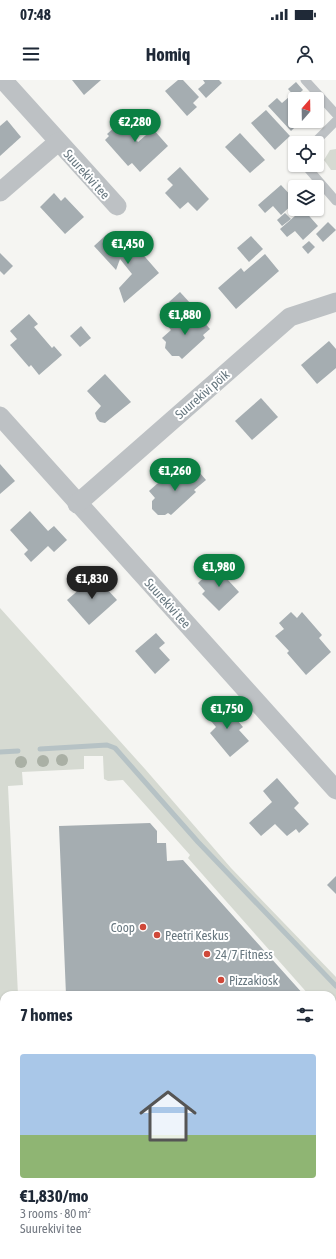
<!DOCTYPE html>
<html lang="en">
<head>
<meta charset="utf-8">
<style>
  body { margin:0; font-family:"Asap Condensed",sans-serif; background:#f2f2f3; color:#1f2937; height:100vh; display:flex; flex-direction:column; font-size:15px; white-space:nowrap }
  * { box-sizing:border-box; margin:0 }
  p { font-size:13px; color:#747a83 }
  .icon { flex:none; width:22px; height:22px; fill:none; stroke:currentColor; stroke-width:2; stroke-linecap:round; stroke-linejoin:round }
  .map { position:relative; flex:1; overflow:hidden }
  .side { position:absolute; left:0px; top:911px; width:336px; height:268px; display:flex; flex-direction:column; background:#fff; border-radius:12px 12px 0 0; box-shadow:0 1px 3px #0004 }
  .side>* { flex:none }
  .needle { width:26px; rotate:20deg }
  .controls { position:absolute; left:288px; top:12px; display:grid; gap:8px }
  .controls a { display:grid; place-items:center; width:36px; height:36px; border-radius:4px; background:#fff; box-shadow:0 1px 3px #0004; font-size:20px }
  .price { position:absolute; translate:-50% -34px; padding:0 9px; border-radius:14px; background:#0b8043; color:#fff; font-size:13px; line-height:26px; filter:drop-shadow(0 1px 2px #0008) }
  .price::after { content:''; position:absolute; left:50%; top:24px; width:12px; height:9px; margin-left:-6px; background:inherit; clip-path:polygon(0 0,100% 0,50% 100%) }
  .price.on { background:#222; color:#fff }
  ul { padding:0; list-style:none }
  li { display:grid; align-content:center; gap:8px; height:212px; padding:0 20px }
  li+li { border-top:1px solid #e0e1e3 }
  li span { display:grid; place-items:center; height:124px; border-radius:4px; color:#555 }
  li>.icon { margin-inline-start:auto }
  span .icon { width:72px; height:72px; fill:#fffc; stroke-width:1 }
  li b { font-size:17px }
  h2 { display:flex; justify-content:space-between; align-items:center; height:48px; padding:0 20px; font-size:17px }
  .status { display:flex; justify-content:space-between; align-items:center; height:28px; padding:0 20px; background:#fff; direction:ltr }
  .status svg { height:11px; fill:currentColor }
  header { display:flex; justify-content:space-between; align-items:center; height:52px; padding:0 20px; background:#fff; font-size:18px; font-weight:700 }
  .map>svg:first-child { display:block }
</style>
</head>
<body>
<div class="status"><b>07:48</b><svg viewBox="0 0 49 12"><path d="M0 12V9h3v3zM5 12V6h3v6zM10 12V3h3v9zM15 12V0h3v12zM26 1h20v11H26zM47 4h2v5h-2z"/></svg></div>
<header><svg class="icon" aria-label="menu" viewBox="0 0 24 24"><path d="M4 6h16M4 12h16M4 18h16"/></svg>Homiq<svg class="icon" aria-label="person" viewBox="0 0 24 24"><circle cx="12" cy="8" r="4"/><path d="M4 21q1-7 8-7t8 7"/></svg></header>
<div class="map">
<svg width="336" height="1179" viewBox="0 0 336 1179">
  <rect width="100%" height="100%" fill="#f5f5f2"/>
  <!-- green -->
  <g fill="#d6dad2">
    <polygon points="336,69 336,90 331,90 324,80 330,70"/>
    <polygon points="0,528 145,689 231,788 336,897 336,945 332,940 332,915 309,915 188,778 190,775 123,700 108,701 104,699 103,676 84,676 84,689 22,692 23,705 8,706 18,915 4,915 4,1021 0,1021"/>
  </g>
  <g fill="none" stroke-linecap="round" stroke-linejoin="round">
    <!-- stream -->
    <g stroke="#b6c2c5" stroke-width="5">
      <polyline points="40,669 107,665 115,668 198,762 336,906"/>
      <polyline points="0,672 18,671"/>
    </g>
  </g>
  <!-- building -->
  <g fill="#a5adb1">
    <polygon points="72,0 101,0 84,15"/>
    <polygon points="178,0 183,0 199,17 193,23 197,27 187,36 165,11"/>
    <polygon points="203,0 219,0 222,3 206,18 198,9 205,3"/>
    <polygon points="296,2 303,10 295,17 288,9"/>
    <polygon points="289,17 295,24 295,41 301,41 291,51 268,26 277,18 282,23"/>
    <polygon points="135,29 143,38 129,52 138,62 153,49 168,66 140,92 132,83 128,86 105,60 109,56 107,54"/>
    <polygon points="266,30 290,56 275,70 251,43"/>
    <polygon points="7,40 21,57 0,76 0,46"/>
    <polygon points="240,53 265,80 250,93 225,67"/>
    <polygon points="180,87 209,119 197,131 188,122 180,129 165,113 173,105 167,99"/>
    <polygon points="281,105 295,120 295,122 281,135 273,126 265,133 258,125"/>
    <polygon points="54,113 61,121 65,117 84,137 65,154 40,127"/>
    <polygon points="303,129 318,146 303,160 295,151 287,157 280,149"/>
    <polygon points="285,133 291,139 282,146 277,140"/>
    <polygon points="328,142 336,150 323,162 316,154"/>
    <polygon points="106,155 121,171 126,155 159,193 124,223 119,208 132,194 120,179 116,190 94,166"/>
    <polygon points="251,156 263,169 249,182 237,168"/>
    <polygon points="309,161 315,167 308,174 302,167"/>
    <polygon points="0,173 13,186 4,195 0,191"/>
    <polygon points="265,174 279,191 236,229 218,208 241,188 244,192"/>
    <polygon points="180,212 191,224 180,235 169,222"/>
    <polygon points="195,232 210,249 203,255 205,258 182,279 179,276 172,276 165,268 166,262 162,258 171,250 167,245 174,239 178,244 186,237 188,239"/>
    <polygon points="29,234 38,244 34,247 52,268 54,266 62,275 39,295 31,285 29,287 10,265 17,259 10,251"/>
    <polygon points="81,246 91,258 80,267 70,256"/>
    <polygon points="329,261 336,269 336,288 317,304 301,285"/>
    <polygon points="105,294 131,322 105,343 100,342 97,339 95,333 101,326 87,311"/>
    <polygon points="261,318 278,337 252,360 235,341"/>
    <polygon points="0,384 15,401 0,414"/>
    <polygon points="194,386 206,400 194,410 196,412 171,435 168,433 165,435 158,435 152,429 152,421 155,418 149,411 167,395 171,400 179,393 182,397"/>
    <polygon points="30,431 48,451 54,446 67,460 54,472 48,466 31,482 24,474 28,470 10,450"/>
    <polygon points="216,486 222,493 228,488 234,494 228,500 239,512 219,531 202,514 205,511 198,503"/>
    <polygon points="95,496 117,520 89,545 67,520"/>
    <polygon points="291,532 297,538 302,532 322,555 319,558 331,572 306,595 287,573 289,571 275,556 284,549 279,543"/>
    <polygon points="156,553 165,563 159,568 170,580 155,594 135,571"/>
    <polygon points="222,622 243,647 239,650 249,661 230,677 210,653 216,647 206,635"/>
    <polygon points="277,698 299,723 294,728 309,744 299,753 296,749 287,756 275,744 261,756 249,743 272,722 263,711"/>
    <polygon points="150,743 157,751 157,763 166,763 167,781 183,780 304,915 66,915 59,746"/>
    <polygon points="336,796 336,814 327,805"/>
    <polygon points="4,1088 4,1109 0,1110 0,1089"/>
    <rect x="0" y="1175" width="19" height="4"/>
    <rect x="198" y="1175" width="44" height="4"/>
  </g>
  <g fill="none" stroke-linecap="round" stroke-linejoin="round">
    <!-- service -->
    <g stroke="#bdc1c4" stroke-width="9">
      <polyline points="305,0 336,34"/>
      <polyline points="314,63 336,41"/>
      <polyline points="305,85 336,121"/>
    </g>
    <!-- minor -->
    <g stroke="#bdc1c4" stroke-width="19">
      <polyline points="3,0 117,126"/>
      <polyline points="0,112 58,62"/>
      <polyline points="0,336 336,710"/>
      <polyline points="77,424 290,237 336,222"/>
      <polyline points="332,1019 336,1019"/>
      <polyline points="0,1027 4,1027"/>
      <polyline points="47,1175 47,1179"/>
    </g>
  </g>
  <!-- trees -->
  <g fill="#aab0a5">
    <circle cx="62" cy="680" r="6"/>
    <circle cx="43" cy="681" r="6"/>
    <circle cx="21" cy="682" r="6"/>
  </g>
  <!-- markers -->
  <g fill="#cf4839" stroke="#fff" stroke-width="1.5">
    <circle cx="143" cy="847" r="4"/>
    <circle cx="157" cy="855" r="4"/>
    <circle cx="207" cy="874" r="4"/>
    <circle cx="221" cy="900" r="4"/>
  </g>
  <g text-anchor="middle" stroke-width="4" stroke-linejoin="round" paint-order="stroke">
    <!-- street labels -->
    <g font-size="13" fill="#687880" stroke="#fff">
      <text transform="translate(87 94) rotate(48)" y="5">Suurekivi tee</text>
      <text transform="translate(202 314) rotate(-41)" y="5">Suurekivi põik</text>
      <text transform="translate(168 523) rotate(48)" y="5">Suurekivi tee</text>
    </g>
    <!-- poi labels -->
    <g font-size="13" fill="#687880" stroke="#fff" text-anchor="start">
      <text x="135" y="852" text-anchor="end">Coop</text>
      <text x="165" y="860">Peetri Keskus</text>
      <text x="215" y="879">24/7 Fitness</text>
      <text x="229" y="905">Pizzakiosk</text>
    </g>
  </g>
</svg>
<div class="controls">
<a><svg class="needle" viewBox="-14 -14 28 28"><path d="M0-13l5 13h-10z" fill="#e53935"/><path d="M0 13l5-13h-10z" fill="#747a83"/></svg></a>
<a><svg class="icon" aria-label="locate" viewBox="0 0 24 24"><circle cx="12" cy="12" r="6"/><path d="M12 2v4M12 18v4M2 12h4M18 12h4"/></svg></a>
<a><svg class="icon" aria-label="layers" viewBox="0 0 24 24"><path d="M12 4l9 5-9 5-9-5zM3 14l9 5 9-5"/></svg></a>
</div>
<b class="price" style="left:135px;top:63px">€2,280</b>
<b class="price" style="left:128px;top:185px">€1,450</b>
<b class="price" style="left:185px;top:256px">€1,880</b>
<b class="price" style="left:175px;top:412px">€1,260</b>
<b class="price" style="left:219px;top:508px">€1,980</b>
<b class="price on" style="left:92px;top:520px">€1,830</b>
<b class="price" style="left:227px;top:650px">€1,750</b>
<section class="side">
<h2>7 homes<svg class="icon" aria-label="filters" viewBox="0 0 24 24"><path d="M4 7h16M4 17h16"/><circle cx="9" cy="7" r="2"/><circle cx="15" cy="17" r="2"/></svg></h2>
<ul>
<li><span style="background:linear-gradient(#a9c7e8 65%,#8fb573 0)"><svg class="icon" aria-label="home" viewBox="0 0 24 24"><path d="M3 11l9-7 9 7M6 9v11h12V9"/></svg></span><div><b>€1,830/mo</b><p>3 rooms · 80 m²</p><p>Suurekivi tee</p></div></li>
</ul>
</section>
</div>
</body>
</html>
